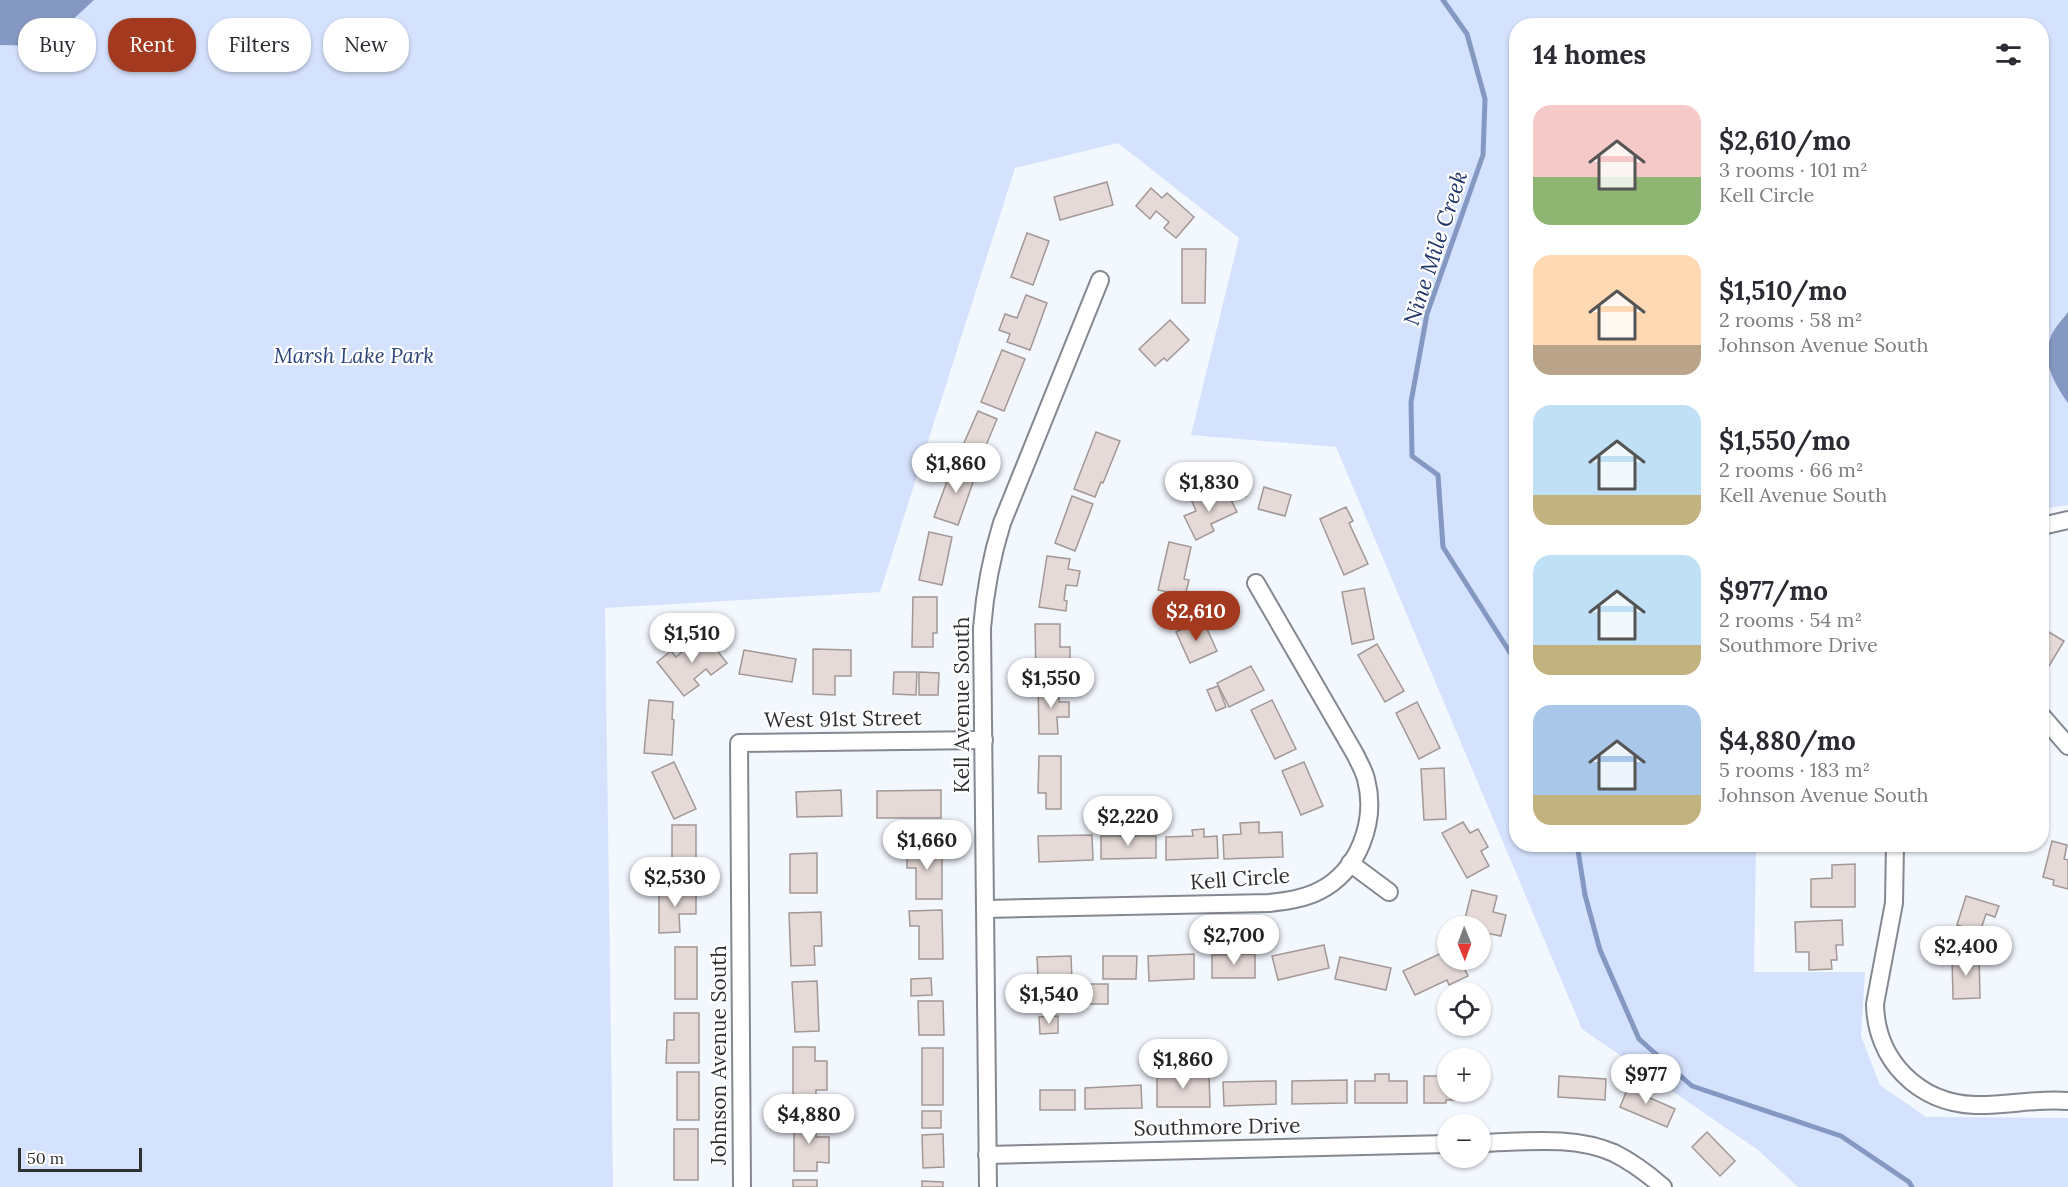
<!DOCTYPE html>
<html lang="en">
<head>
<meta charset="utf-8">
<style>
  body { margin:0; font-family:Lora,serif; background:#f2f2f3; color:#2b2b33; height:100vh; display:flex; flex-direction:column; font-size:22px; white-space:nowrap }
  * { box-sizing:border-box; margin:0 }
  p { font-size:20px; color:#7c7c81 }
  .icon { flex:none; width:33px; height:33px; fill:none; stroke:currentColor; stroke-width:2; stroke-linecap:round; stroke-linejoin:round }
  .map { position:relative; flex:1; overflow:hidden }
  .panel { position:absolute; left:1509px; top:18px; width:540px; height:834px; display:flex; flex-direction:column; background:#fff; border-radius:24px; box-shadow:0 2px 4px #0004 }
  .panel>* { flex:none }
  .banner { position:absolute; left:18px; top:18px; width:570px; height:54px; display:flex; gap:12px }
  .needle { width:39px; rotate:179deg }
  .tools { position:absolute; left:1437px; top:916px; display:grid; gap:12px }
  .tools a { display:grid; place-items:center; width:54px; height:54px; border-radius:50%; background:#fff; box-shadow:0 2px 4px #0004; font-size:30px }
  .scale { position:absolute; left:18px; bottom:15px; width:124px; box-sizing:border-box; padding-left:6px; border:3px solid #2e3034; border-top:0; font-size:16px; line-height:21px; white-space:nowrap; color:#2e3034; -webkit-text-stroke:4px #fff; paint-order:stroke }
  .price { position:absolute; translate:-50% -51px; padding:0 14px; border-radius:21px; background:#fff; color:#222; font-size:20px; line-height:39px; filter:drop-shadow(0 2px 3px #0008) }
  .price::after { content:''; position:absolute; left:50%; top:36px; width:18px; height:14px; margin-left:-9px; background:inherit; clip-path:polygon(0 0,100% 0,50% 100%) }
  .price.current { background:#a33a1f; color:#fff }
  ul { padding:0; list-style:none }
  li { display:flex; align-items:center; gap:18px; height:150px; padding:0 24px }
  li span { display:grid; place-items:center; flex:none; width:168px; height:120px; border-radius:18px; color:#555 }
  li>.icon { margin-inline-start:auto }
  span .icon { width:72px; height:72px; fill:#fffc; stroke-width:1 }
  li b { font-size:26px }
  h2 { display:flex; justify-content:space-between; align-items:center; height:72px; padding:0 24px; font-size:26px }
  .tag { padding:0 21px; border-radius:24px; background:#fff; box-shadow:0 2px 4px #0004; font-size:21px; line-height:54px }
  .tag.current { background:#a33a1f; color:#fff }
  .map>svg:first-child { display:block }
</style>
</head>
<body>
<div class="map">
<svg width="2068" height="1187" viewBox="0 0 2068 1187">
  <rect width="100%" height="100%" fill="#f3f7fe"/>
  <!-- green -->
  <polygon fill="#d5e2fd" points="0,0 2068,0 2068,505 2042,509 2042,26 1516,26 1516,844 1756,845 1754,972 1865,972 1861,1036 1880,1085 1926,1117 2068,1118 2068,1187 1798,1187 1758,1150 1582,1029 1336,447 1191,435 1239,238 1118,143 1015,168 880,592 605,608 613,1187 0,1187"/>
  <!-- water -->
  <g fill="#8498c2">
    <polygon points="0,0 94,0 44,46 0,45"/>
    <path d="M2068,312V403C2054,383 2041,361 2051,336C2055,327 2063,319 2068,312Z"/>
    <polygon points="1204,470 1227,470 1227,483 1208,483 1203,486 1196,474"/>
  </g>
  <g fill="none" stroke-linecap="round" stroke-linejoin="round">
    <!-- stream -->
    <g stroke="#8498c2" stroke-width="5">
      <polyline points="1443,0 1467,34 1485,99 1483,155 1427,314 1411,402 1412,456 1438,475 1443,547 1516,662"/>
      <polyline points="1577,844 1585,895 1600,950 1639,1039 1692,1086 1841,1136 1909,1182 1912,1187"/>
    </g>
  </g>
  <!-- building -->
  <g fill="#e5dad7" stroke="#a29895" stroke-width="1.5">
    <polygon points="1107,182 1113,205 1060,220 1054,197"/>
    <polygon points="1151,188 1162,198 1167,193 1194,217 1176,238 1164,228 1169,222 1156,211 1150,219 1136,206"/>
    <polygon points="1027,233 1049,241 1033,285 1011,277"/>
    <polygon points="1182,249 1206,249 1205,303 1182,303"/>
    <polygon points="1026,295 1047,303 1030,350 1007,342 1010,334 999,330 1005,314 1017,318"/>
    <polygon points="1170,320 1189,340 1167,361 1164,358 1155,366 1139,349"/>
    <polygon points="1002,350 1025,359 1004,411 981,402"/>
    <polygon points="978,411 997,419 977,467 957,459"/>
    <polygon points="1096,432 1120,441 1103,483 1101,482 1095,497 1074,489"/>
    <polygon points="954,462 977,471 958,525 934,517"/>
    <polygon points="1240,483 1246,496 1233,501 1227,489"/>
    <polygon points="1264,487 1291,495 1285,516 1258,509"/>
    <polygon points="1226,490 1237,512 1211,524 1214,531 1196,540 1184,516 1196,511 1191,499 1201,494 1204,501"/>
    <polygon points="1072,496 1093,504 1075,551 1055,543"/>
    <polygon points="1346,507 1353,521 1349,523 1368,564 1344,575 1320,519"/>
    <polygon points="929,532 952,537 942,585 919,580"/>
    <polygon points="1169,542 1191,547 1184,579 1189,580 1185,596 1158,590"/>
    <polygon points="1047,556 1070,559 1068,569 1080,571 1077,586 1066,585 1064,600 1067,601 1066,611 1039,607"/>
    <polygon points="1364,588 1374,639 1352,644 1342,592"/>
    <polygon points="913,597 937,597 937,633 933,633 933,647 912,647"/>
    <polygon points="1203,620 1217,651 1190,663 1176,632"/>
    <polygon points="1035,624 1060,624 1060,647 1070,647 1070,661 1061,662 1061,676 1036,676"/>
    <polygon points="2042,628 2064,641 2049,666 2042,662"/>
    <polygon points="704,634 727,663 711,675 706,669 694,679 699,685 684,696 657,662 671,651 676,657"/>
    <polygon points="1377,644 1404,691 1385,702 1358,655"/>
    <polygon points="813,649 851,650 851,676 835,676 835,695 813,694"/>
    <polygon points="744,650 796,659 792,682 739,674"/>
    <polygon points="1251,666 1264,690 1229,707 1217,683"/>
    <polygon points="894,672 917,672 916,695 893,694"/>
    <polygon points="919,672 939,673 938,695 919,695"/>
    <polygon points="1059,684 1059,702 1069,702 1069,717 1057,717 1058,734 1039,734 1038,685"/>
    <polygon points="1218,686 1226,707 1216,711 1207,690"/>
    <polygon points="649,700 673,702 672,719 674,720 672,755 644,753"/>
    <polygon points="1272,700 1296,749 1275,759 1251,710"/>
    <polygon points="1417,702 1440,748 1419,759 1396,713"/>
    <polygon points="1039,756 1061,756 1061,809 1046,809 1046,793 1038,793"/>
    <polygon points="674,762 696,809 674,819 652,772"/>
    <polygon points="1304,762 1323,806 1301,815 1282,771"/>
    <polygon points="1444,768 1446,819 1424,820 1421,769"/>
    <polygon points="841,790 842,816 797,817 796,792"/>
    <polygon points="941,790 941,818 877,818 877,791"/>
    <polygon points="1259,822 1259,833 1282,832 1283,857 1224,859 1223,835 1241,834 1240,823"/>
    <polygon points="1463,822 1470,833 1478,829 1488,847 1481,851 1489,866 1467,878 1442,833"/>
    <polygon points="672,825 696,825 696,859 693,859 693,876 672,876"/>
    <polygon points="1204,829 1204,837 1217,836 1218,858 1166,860 1166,837 1193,836 1192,830"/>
    <polygon points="1092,835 1093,860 1039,862 1038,836"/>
    <polygon points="1101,836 1156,836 1156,858 1101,859"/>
    <polygon points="2052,841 2067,845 2064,859 2068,860 2068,889 2053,885 2054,880 2043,877"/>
    <rect x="1822" y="844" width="32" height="4"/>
    <polygon points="907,846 942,846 942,899 916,899 916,868 907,868"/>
    <polygon points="817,853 817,893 790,893 790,854"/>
    <polygon points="1855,864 1855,907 1811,907 1811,879 1832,878 1832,865"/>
    <polygon points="659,890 696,890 696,914 679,914 680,932 659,933"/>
    <polygon points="1472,890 1497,896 1493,912 1506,915 1501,936 1486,933 1482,947 1480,947 1480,927 1463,927"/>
    <polygon points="1966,896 1999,906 1995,917 1986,914 1980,932 1957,925"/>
    <polygon points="942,910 943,959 919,959 919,926 910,926 909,911"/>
    <polygon points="821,912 822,946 814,946 815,965 791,966 789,913"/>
    <polygon points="1842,920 1843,945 1836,945 1837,960 1831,960 1832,969 1809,970 1809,952 1796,952 1795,922"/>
    <polygon points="1324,945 1329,968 1278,980 1272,956"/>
    <rect x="675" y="947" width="22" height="52"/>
    <polygon points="1448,950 1448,960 1460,960 1468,976 1449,985 1447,980 1415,995 1403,971"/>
    <polygon points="1194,954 1194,979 1149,981 1148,956"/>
    <polygon points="1255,954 1255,978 1212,978 1212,955"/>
    <polygon points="1979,954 1980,998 1953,999 1952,956"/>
    <polygon points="1071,956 1072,982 1059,982 1060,997 1039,998 1037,957"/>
    <polygon points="1103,956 1137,956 1136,979 1103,979"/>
    <polygon points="1340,957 1391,968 1386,990 1335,979"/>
    <polygon points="931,978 932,995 911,996 911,979"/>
    <polygon points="817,981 819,1031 795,1032 792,982"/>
    <rect x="1085" y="984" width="23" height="20"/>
    <polygon points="918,1001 943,1001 944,1035 919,1035"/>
    <polygon points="674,1013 699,1013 699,1063 666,1063 667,1040 674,1040"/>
    <polygon points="1058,1016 1058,1033 1040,1034 1039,1017"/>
    <polygon points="793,1047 815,1047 815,1061 827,1061 827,1090 816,1090 816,1097 793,1097"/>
    <rect x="922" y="1048" width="21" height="57"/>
    <rect x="677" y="1072" width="22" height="48"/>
    <polygon points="1157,1072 1209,1072 1210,1107 1157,1107"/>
    <polygon points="1375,1074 1389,1074 1389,1081 1407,1081 1407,1103 1355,1103 1355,1081 1375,1081"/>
    <polygon points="1424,1076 1448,1076 1448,1092 1466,1092 1466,1100 1446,1100 1446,1103 1424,1103"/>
    <polygon points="1559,1076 1606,1079 1605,1100 1558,1097"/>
    <polygon points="1632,1078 1646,1084 1641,1094 1675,1109 1667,1127 1620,1107"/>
    <polygon points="1347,1080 1347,1103 1292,1104 1292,1081"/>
    <polygon points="1276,1081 1276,1104 1224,1106 1223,1082"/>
    <polygon points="1141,1085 1142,1108 1085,1109 1085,1088"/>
    <rect x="1040" y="1090" width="35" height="20"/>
    <rect x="922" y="1111" width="19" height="17"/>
    <polygon points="794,1115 816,1115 816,1137 829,1137 829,1163 817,1162 817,1171 794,1171"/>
    <rect x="674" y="1129" width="24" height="51"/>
    <polygon points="1707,1132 1735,1161 1720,1176 1692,1147"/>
    <polygon points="943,1134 944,1167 923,1168 922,1135"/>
    <rect x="793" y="1180" width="24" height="7"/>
    <polygon points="922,1181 943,1182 943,1187 922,1187"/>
  </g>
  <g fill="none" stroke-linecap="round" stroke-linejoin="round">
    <defs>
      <g id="minor">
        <polyline points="2042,526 2068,520"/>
        <polyline points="2042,716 2068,746"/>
        <path d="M1895,844L1894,903L1875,1004C1876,1060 1918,1103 1975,1105C2006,1106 2037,1098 2068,1101"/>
        <polyline points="1350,863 1389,892"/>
        <path d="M986,909L1269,903C1286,901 1303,899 1319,891C1359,871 1377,821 1366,779C1364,771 1359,762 1355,754L1256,583"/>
        <path d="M1480,1143C1524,1142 1573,1135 1614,1153C1632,1162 1648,1174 1663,1187"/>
        <polyline points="987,1155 1448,1144"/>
        <polyline points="742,1187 739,743 984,740"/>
        <path d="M988,1187L982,628C985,591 991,558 1002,523L1100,280"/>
      </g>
    </defs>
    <!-- minor casing -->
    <use href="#minor" stroke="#848890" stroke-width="20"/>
    <!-- minor -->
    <use href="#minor" stroke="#fff" stroke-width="16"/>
  </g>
  <g text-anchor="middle" stroke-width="4.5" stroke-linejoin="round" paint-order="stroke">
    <!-- park labels -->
    <g font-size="21" font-style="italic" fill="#2d457b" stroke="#fff">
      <text x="354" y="363">Marsh Lake Park</text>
    </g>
    <!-- street labels -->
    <g font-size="21" fill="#2e3034" stroke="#fff">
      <text transform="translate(962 705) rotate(-90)" y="7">Kell Avenue South</text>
      <text transform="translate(843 719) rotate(-1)" y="7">West 91st Street</text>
      <text transform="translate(1240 879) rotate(-4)" y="7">Kell Circle</text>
      <text transform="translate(719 1055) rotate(-90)" y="7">Johnson Avenue South</text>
      <text transform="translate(1217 1127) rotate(-1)" y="7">Southmore Drive</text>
    </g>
    <!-- water labels -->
    <g font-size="22" font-style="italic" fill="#1e3569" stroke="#fff">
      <text transform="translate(1435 248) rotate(-72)" y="8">Nine Mile Creek</text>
    </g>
  </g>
</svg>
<div class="tools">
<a><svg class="needle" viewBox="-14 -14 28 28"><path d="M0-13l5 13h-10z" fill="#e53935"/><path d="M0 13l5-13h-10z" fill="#7c7c81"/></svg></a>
<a><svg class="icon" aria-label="locate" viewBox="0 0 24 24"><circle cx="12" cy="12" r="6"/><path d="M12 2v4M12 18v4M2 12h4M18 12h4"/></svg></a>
<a>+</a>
<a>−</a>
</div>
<div class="scale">50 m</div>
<b class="price" style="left:956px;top:494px">$1,860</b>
<b class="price" style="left:1209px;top:513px">$1,830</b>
<b class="price current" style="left:1196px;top:642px">$2,610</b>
<b class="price" style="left:692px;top:664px">$1,510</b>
<b class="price" style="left:1051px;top:709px">$1,550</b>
<b class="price" style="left:1128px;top:847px">$2,220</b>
<b class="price" style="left:927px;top:871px">$1,660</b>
<b class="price" style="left:675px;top:908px">$2,530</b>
<b class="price" style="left:1234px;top:966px">$2,700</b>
<b class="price" style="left:1966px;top:977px">$2,400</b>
<b class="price" style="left:1049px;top:1025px">$1,540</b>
<b class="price" style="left:1183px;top:1090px">$1,860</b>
<b class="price" style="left:1646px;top:1105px">$977</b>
<b class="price" style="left:809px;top:1145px">$4,880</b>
<div class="banner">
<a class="tag">Buy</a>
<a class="tag current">Rent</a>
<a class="tag">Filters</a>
<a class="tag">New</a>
</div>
<section class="panel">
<h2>14 homes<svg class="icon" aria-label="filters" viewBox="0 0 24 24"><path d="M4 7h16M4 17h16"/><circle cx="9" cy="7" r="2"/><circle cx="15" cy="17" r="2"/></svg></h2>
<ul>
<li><span style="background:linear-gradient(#f6c9c9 60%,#8fb573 0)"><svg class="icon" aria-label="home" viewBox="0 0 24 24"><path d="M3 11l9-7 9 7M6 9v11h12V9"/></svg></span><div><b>$2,610/mo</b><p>3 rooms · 101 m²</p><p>Kell Circle</p></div></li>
<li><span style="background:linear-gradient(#ffd9b3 75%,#b9a48a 0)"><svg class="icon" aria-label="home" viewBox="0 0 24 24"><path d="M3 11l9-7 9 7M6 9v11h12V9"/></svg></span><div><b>$1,510/mo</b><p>2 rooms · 58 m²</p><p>Johnson Avenue South</p></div></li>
<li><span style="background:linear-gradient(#bfe0f5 75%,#c2b280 0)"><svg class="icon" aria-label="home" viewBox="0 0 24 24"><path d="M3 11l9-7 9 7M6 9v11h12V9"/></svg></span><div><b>$1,550/mo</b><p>2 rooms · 66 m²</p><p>Kell Avenue South</p></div></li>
<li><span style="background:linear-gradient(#bfe0f5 75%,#c2b280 0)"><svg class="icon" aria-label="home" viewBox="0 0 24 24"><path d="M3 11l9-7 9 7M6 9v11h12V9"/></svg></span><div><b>$977/mo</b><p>2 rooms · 54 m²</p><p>Southmore Drive</p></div></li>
<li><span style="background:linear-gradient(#a9c7e8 75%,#c2b280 0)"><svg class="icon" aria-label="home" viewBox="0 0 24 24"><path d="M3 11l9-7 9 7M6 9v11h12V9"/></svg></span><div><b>$4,880/mo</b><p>5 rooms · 183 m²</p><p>Johnson Avenue South</p></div></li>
</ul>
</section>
</div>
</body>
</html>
